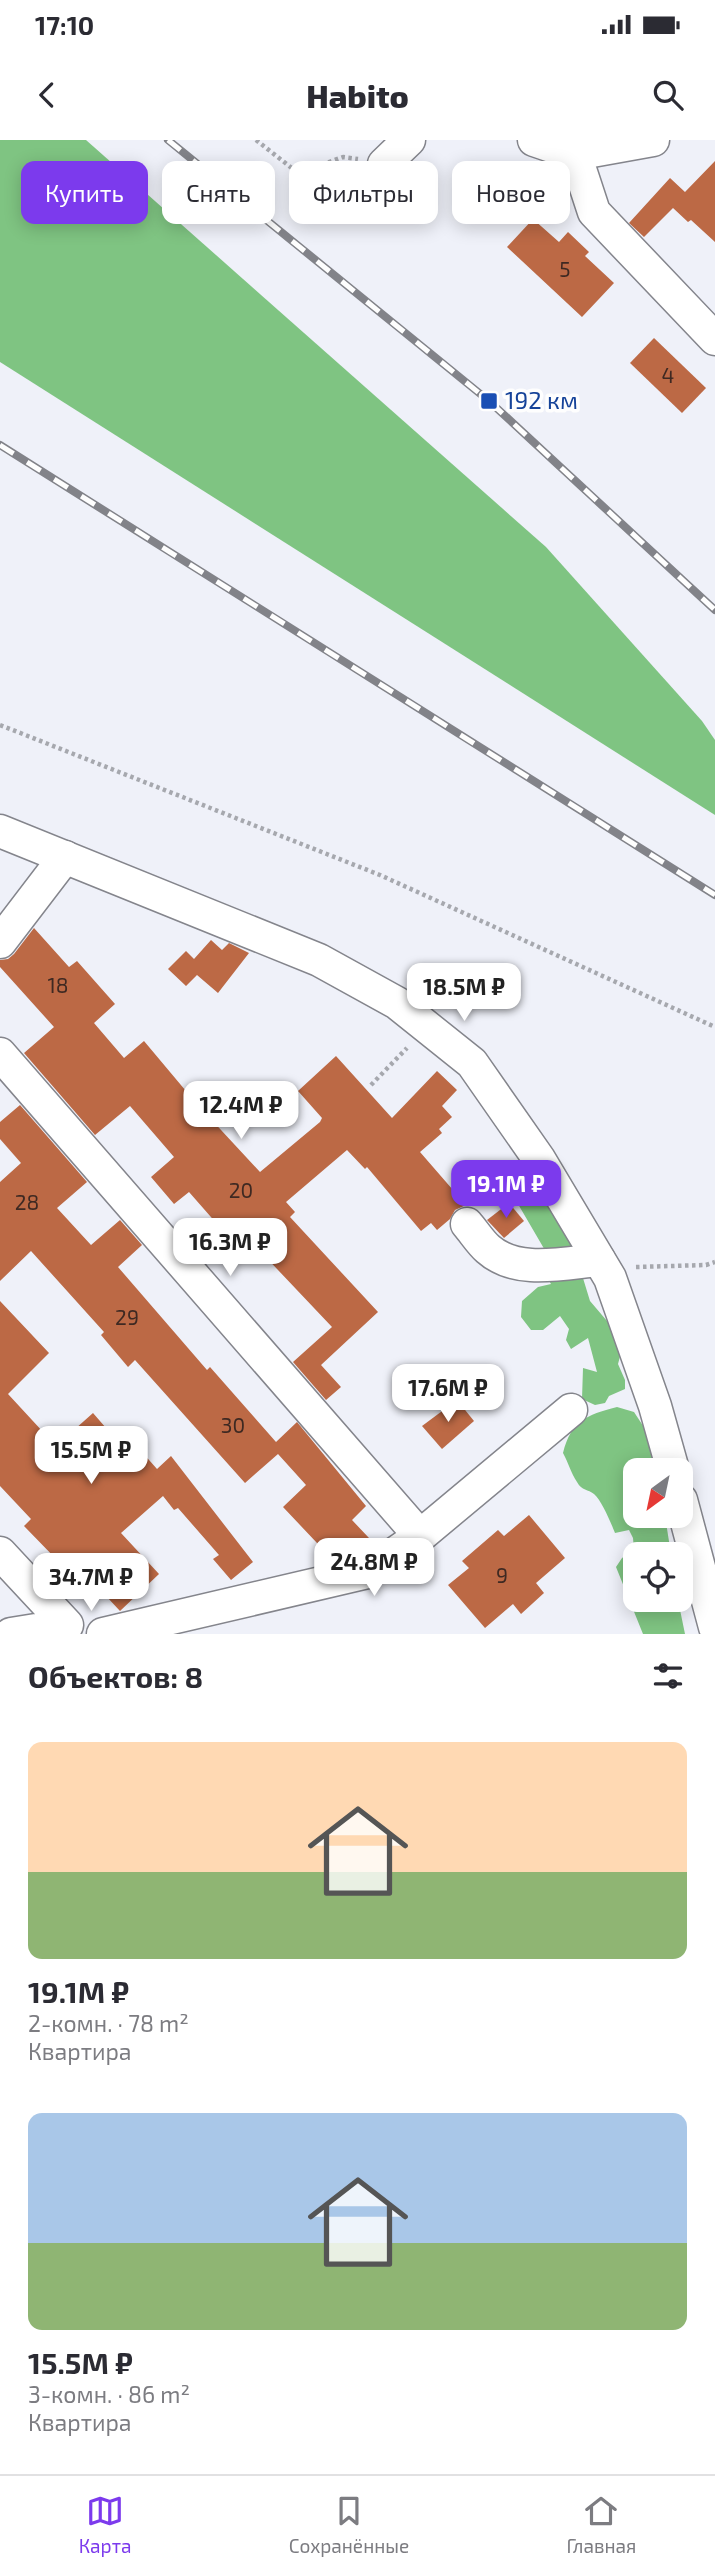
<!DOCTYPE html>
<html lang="ru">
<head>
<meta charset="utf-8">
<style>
  body { margin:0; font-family:"Exo 2",sans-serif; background:#f7f7f7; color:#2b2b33; height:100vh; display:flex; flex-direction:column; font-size:26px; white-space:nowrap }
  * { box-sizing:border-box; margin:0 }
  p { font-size:23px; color:#7c7c81 }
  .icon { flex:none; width:38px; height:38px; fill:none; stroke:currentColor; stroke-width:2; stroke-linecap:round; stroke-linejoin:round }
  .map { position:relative; height:1494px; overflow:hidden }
  .sheet { display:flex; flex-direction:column; background:#fff; flex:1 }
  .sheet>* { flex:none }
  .banner { position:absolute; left:21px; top:21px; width:674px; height:63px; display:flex; gap:14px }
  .needle { width:46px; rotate:213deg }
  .fabs { position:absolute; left:623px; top:1318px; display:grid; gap:14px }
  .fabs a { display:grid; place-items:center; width:70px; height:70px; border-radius:14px; background:#fff; box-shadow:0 4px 18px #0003; font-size:35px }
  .price { position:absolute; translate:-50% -60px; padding:0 16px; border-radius:14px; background:#fff; color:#222; font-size:23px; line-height:46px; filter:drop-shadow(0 2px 4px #0008) }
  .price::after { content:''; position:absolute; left:50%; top:42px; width:21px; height:16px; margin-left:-10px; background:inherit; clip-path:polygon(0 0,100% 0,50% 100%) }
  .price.selected { background:#7c3aed; color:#fff }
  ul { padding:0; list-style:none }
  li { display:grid; align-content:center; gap:14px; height:371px; padding:0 28px }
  li span { display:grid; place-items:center; height:217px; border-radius:14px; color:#555 }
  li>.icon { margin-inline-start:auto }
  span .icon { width:126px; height:126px; fill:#fffc; stroke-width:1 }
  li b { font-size:30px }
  h2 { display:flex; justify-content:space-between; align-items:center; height:84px; padding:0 28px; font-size:30px }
  .pill { padding:0 24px; border-radius:14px; background:#fff; box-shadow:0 4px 18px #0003; font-size:24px; line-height:63px }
  .pill.selected { background:#7c3aed; color:#fff }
  .status { display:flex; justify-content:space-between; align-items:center; height:49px; padding:0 35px; background:#fff; direction:ltr }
  .status svg { height:19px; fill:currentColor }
  header { display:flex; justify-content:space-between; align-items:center; height:91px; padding:0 28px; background:#fff; font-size:32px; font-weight:800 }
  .dock { display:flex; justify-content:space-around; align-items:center; height:98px; border-top:2px solid #e1e1e2; background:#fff; font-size:19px; color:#7c7c81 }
  .dock a { display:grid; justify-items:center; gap:4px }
  .dock .selected { color:#7c3aed }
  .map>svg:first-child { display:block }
</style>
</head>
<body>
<div class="status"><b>17:10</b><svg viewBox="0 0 49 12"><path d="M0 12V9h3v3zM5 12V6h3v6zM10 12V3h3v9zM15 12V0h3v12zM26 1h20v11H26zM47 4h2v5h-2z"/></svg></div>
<header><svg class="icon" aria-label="back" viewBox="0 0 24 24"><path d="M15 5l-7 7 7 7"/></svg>Habito<svg class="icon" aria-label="search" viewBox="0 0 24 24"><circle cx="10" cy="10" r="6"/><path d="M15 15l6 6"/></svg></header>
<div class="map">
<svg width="715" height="1494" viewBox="0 0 715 1494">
  <rect width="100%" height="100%" fill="#eff1f9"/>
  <!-- forest -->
  <g fill="#7fc482">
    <polygon points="0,0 86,0 546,407 702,581 715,600 715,675 0,222"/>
    <polygon points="535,1032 571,1099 590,1161 613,1188 622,1209 618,1224 625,1240 625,1249 609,1256 605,1263 595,1265 582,1259 583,1228 597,1232 588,1198 571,1209 566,1200 569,1189 560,1176 543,1190 531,1190 521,1177 522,1161 538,1147 551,1144 544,1132 546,1112 511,1052 521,1033"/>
    <path d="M617,1267L634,1272L653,1301L657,1330H635V1376H665L671,1414H635V1460H678L685,1494H643L616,1427L622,1418L634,1410L633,1398L629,1390L615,1393C611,1383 602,1361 594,1354C588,1349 582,1351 577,1342C571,1333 568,1322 563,1313C571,1281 586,1275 617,1267Z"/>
  </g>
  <!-- building -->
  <g fill="#bc6945">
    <polygon points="715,21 715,102 691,80 688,82 673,68 644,97 629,83 670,38 685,52"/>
    <polygon points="533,79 559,102 568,92 589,112 585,116 614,143 582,177 507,107"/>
    <polygon points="654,198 706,248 682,273 630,223"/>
    <polygon points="34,788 69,827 77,821 115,864 94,883 124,918 144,901 196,963 260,1032 320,982 322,978 298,951 336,916 392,978 437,931 457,950 442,966 452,977 439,989 442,993 420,1012 466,1065 455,1070 450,1079 437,1090 431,1083 421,1091 367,1027 365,1029 347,1010 286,1062 295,1072 290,1077 378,1172 321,1225 341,1247 326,1260 293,1222 332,1187 242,1092 232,1101 189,1052 174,1064 151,1037 174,1017 130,966 95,995 24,913 54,887 0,827 0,820 8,819 14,814"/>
    <polygon points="211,800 222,810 229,803 249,813 218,853 197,835 186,846 168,829 186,811 194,819"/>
    <polygon points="20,965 87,1042 57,1068 91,1105 120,1080 142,1105 118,1127 207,1230 210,1227 276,1302 297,1282 366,1366 352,1380 369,1398 349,1418 334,1421 283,1367 306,1345 278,1314 245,1343 135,1220 128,1227 101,1195 104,1192 31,1111 0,1141 0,1042 21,1023 0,999 0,982"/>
    <polygon points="509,1063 524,1081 504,1098 487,1080"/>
    <polygon points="0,1161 49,1213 8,1254 56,1306 93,1273 126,1311 134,1303 157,1329 171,1316 253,1422 231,1440 213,1419 219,1415 178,1368 174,1370 163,1356 121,1393 159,1434 120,1471 66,1413 58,1421 24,1386 31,1379 0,1346"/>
    <polygon points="457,1260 474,1281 442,1309 422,1286"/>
    <polygon points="529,1375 565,1418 536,1443 544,1453 521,1474 513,1464 485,1488 448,1445 469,1428 462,1421 498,1390 504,1396"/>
  </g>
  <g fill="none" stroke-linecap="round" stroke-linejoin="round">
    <defs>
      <g id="minor">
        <polyline points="534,0 575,14 594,72 715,199"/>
        <polyline points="575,14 653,0"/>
        <polyline points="384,24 409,0"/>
        <polyline points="0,691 319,820 397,863 472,923 539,1019 610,1138 655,1266 673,1330"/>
        <polyline points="0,802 65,717"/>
        <polyline points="0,914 420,1396"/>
        <path d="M467,1084C474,1092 480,1102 488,1109C517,1135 564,1123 599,1120"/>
        <polyline points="681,1360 715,1487"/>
        <polyline points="0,1413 67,1485 11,1494"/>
        <polyline points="103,1494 368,1432 420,1396 571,1270"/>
      </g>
    </defs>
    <!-- minor casing -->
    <use href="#minor" stroke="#84858c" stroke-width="35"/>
    <!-- path -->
    <g stroke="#a6a8ae" stroke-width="4.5" stroke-dasharray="3.5 3.5" stroke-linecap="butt">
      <polyline points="256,0 293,29 304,31 343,17 358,19"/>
      <polyline points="0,585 380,735 715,887"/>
      <polyline points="371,945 407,908"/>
      <polyline points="636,1127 706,1125 715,1122"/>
    </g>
    <!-- minor -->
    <use href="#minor" stroke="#fff" stroke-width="32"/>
    <defs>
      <g id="rail">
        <polyline points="168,0 489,261 715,470"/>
        <polyline points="0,305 715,755"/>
      </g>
    </defs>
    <!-- rail casing -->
    <use href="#rail" stroke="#828389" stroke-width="8"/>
    <!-- rail -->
    <use href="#rail" stroke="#fefefe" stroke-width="5" stroke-dasharray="16" stroke-linecap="butt"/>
  </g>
  <!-- markers -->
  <rect fill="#1a4fb4" stroke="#fefefe" stroke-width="2.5" x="480" y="252" width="18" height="18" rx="3.5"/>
  <g text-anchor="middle" stroke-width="7" stroke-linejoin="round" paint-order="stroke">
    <!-- number labels -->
    <g font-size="21" fill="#3e2922">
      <text x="565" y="137">5</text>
      <text x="668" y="243">4</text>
      <text x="58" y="853">18</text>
      <text x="241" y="1058">20</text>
      <text x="27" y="1070">28</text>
      <text x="127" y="1185">29</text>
      <text x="233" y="1293">30</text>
      <text x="502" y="1443">9</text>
    </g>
    <!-- transit labels -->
    <g font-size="24" fill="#164399" stroke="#fefefe" text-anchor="start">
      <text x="505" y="269">192 км</text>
    </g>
  </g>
</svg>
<div class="fabs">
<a><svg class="needle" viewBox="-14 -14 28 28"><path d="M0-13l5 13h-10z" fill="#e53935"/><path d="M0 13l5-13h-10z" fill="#7c7c81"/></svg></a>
<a><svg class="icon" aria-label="locate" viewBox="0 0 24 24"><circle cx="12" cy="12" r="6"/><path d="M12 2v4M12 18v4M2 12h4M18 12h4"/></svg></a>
</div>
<b class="price" style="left:464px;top:883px">18.5M ₽</b>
<b class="price" style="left:241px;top:1001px">12.4M ₽</b>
<b class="price selected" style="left:506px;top:1080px">19.1M ₽</b>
<b class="price" style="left:230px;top:1138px">16.3M ₽</b>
<b class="price" style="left:448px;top:1284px">17.6M ₽</b>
<b class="price" style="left:91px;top:1346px">15.5M ₽</b>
<b class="price" style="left:374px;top:1458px">24.8M ₽</b>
<b class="price" style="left:91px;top:1473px">34.7M ₽</b>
<div class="banner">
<a class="pill selected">Купить</a>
<a class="pill">Снять</a>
<a class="pill">Фильтры</a>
<a class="pill">Новое</a>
</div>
</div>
<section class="sheet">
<h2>Объектов: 8<svg class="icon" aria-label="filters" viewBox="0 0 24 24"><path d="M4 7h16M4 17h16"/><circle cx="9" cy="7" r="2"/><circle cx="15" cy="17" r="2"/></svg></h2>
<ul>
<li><span style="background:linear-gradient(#ffd9b3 60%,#8fb573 0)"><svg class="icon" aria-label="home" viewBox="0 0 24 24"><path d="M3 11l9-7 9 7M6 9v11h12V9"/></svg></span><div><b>19.1M ₽</b><p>2-комн. · 78 m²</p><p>Квартира</p></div></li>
<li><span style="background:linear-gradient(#a9c7e8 60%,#8fb573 0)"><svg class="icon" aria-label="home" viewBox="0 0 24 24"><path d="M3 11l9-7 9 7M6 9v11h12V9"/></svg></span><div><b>15.5M ₽</b><p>3-комн. · 86 m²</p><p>Квартира</p></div></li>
</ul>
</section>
<nav class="dock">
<a class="selected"><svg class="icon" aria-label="map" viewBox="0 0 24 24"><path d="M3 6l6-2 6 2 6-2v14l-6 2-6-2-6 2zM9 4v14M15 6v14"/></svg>Карта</a>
<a><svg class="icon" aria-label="saved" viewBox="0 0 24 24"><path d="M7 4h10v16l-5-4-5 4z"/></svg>Сохранённые</a>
<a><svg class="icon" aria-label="home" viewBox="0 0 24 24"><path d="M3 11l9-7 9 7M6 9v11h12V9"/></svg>Главная</a>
</nav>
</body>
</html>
